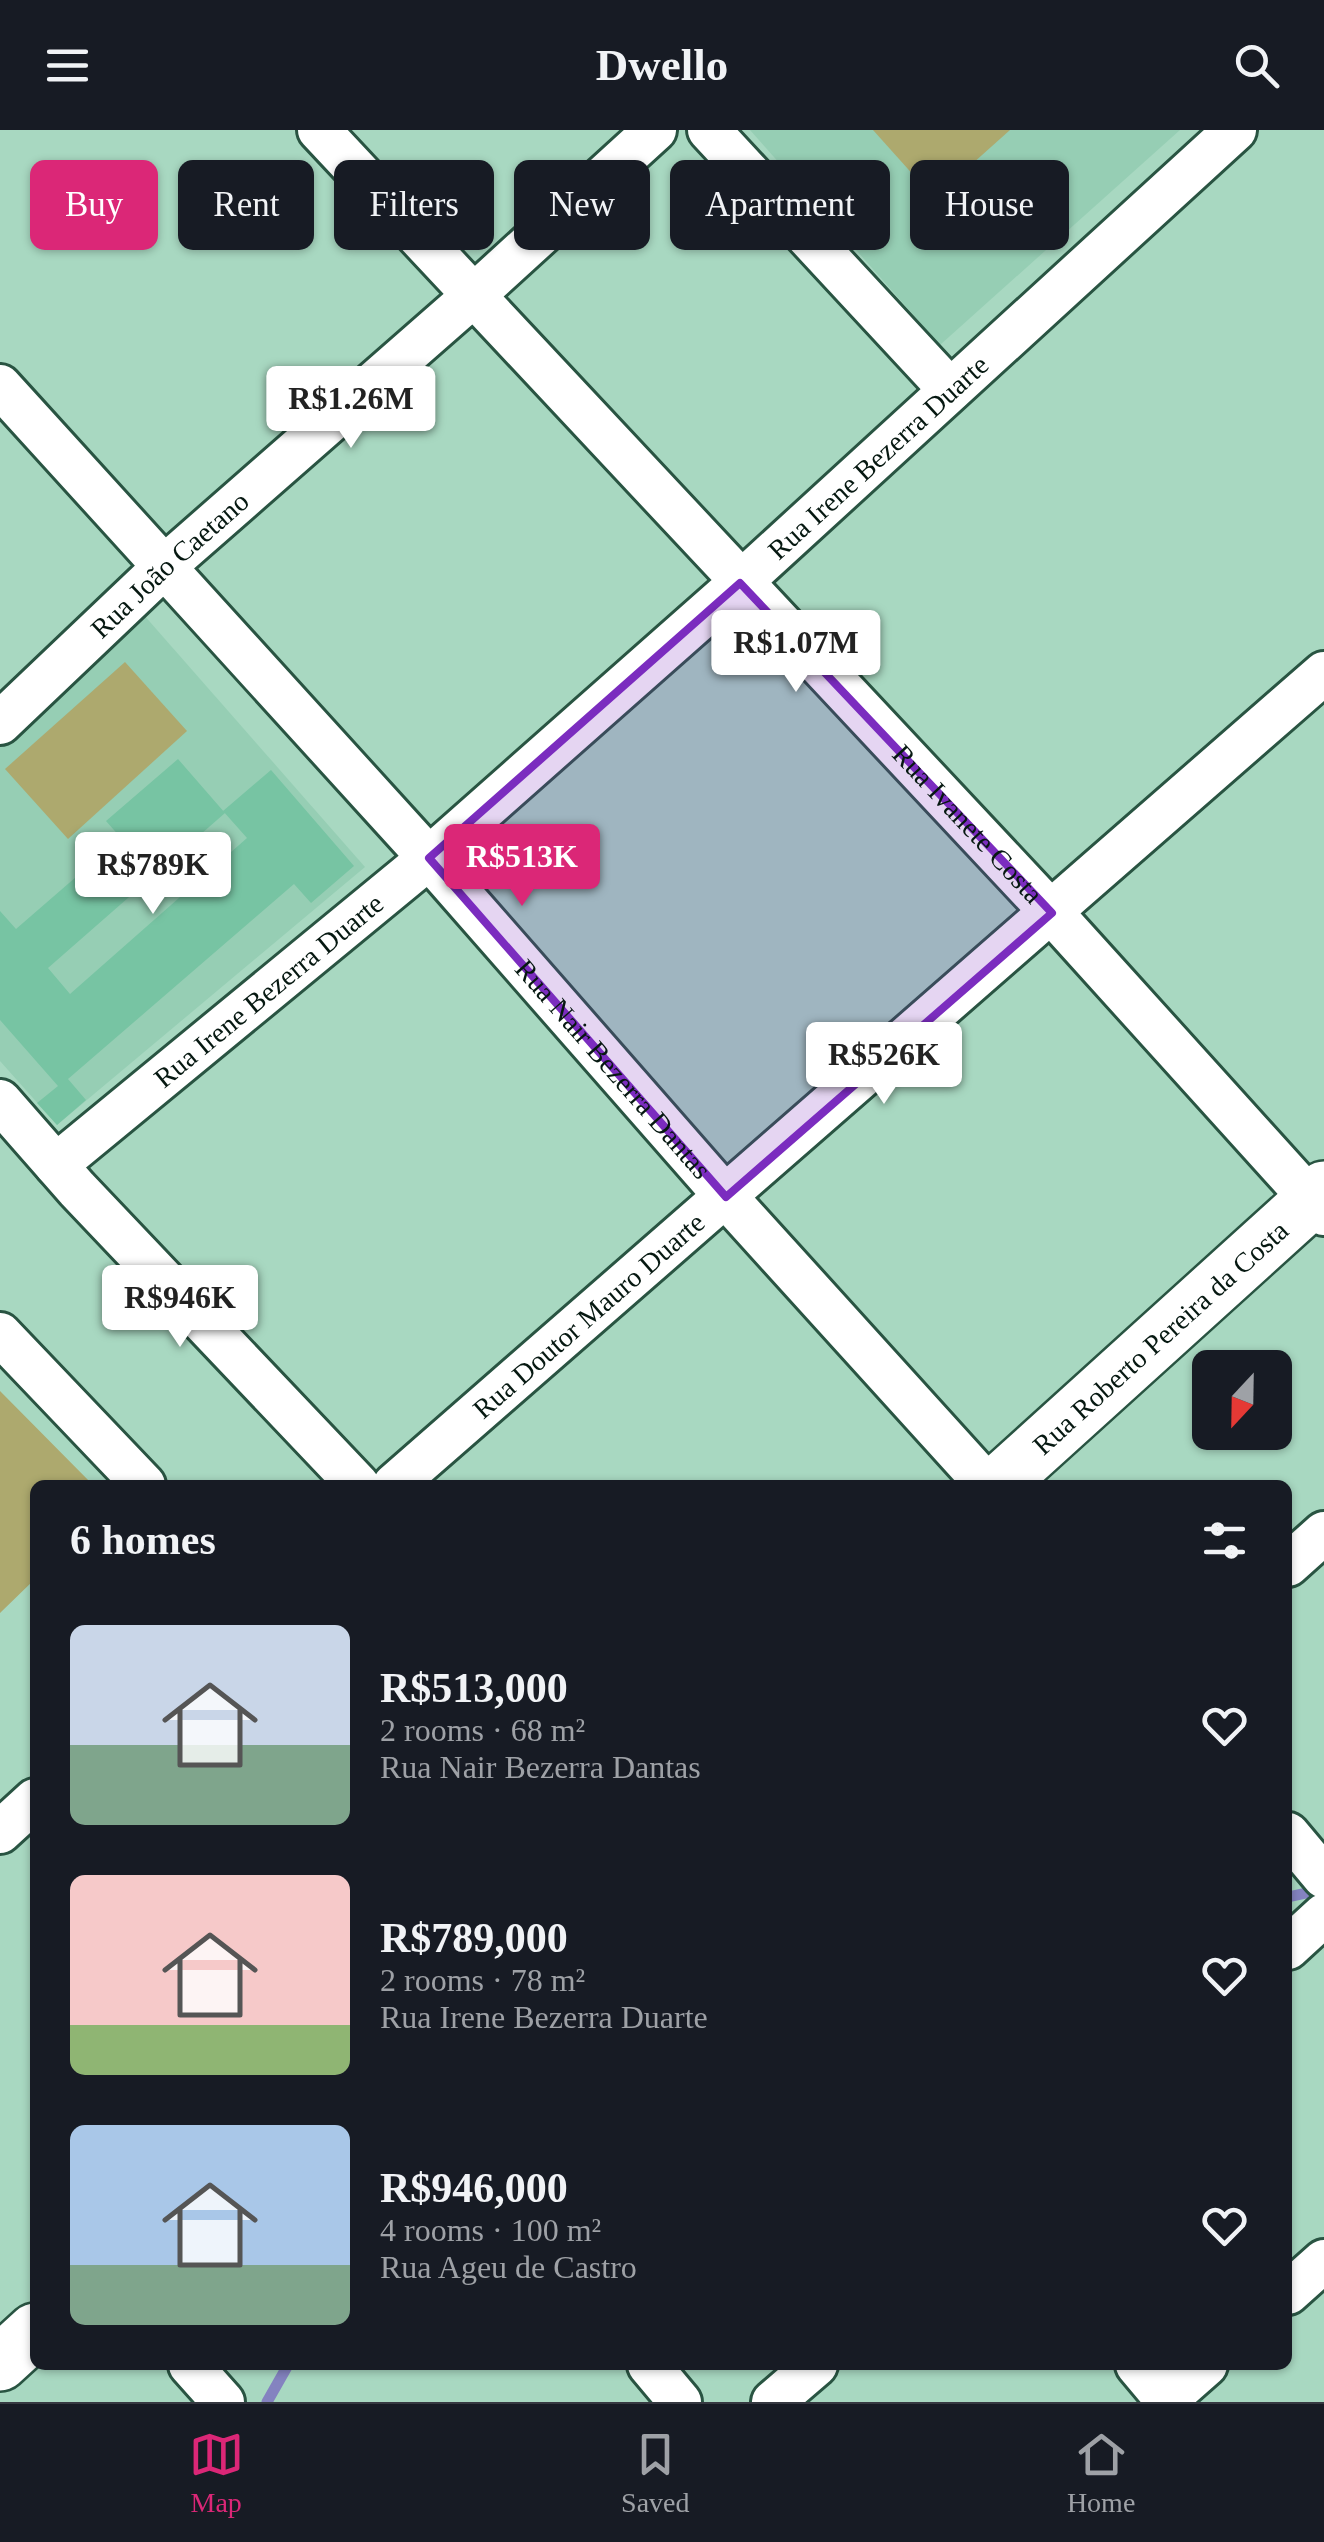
<!DOCTYPE html>
<html lang="en">
<head>
<meta charset="utf-8">
<style>
  body { margin:0; font-family:Georgia,serif; background:#20242c; color:#f1f3f6; height:100vh; display:flex; flex-direction:column; font-size:38px; white-space:nowrap }
  * { box-sizing:border-box; margin:0 }
  p { font-size:32px; color:#9ea1a6 }
  .icon { flex:none; width:55px; height:55px; fill:none; stroke:currentColor; stroke-width:2; stroke-linecap:round; stroke-linejoin:round }
  .map { position:relative; flex:1; overflow:hidden }
  .panel { position:absolute; left:30px; top:1350px; width:1262px; height:890px; display:flex; flex-direction:column; background:#171b24; border-radius:15px; box-shadow:0 2px 8px #0004 }
  .panel>* { flex:none }
  .guide { position:absolute; left:30px; top:30px; width:1265px; height:90px; display:flex; gap:20px }
  .needle { width:65px; rotate:202deg }
  .tools { position:absolute; left:1192px; top:1220px; display:grid; gap:20px }
  .tools a { display:grid; place-items:center; width:100px; height:100px; border-radius:15px; background:#171b24; box-shadow:0 2px 8px #0004; font-size:50px }
  .price { position:absolute; translate:-50% -85px; padding:0 22px; border-radius:10px; background:#fff; color:#222; font-size:32px; line-height:65px; filter:drop-shadow(0 2px 5px #0008) }
  .price::after { content:''; position:absolute; left:50%; top:60px; width:30px; height:22px; margin-left:-15px; background:inherit; clip-path:polygon(0 0,100% 0,50% 100%) }
  .price.on { background:#db2777; color:#fff }
  ul { padding:0; list-style:none }
  li { display:flex; align-items:center; gap:30px; height:250px; padding:0 40px }
  li span { display:grid; place-items:center; flex:none; width:280px; height:200px; border-radius:15px; color:#555 }
  li>.icon { margin-inline-start:auto }
  span .icon { width:120px; height:120px; fill:#fffc; stroke-width:1 }
  li b { font-size:42px }
  h2 { display:flex; justify-content:space-between; align-items:center; height:120px; padding:0 40px; font-size:42px }
  .pill { padding:0 35px; border-radius:15px; background:#171b24; box-shadow:0 2px 8px #0004; font-size:35px; line-height:90px }
  .pill.on { background:#db2777; color:#fff }
  header { display:flex; justify-content:space-between; align-items:center; height:130px; padding:0 40px; background:#171b24; font-size:45px; font-weight:700 }
  .menu { display:flex; justify-content:space-around; align-items:center; height:140px; border-top:2px solid #363941; background:#171b24; font-size:28px; color:#9ea1a6 }
  .menu a { display:grid; justify-items:center; gap:5px }
  .menu .on { color:#db2777 }
  .map>svg:first-child { display:block }
</style>
</head>
<body>
<header><svg class="icon" aria-label="menu" viewBox="0 0 24 24"><path d="M4 6h16M4 12h16M4 18h16"/></svg>Dwello<svg class="icon" aria-label="search" viewBox="0 0 24 24"><circle cx="10" cy="10" r="6"/><path d="M15 15l6 6"/></svg></header>
<div class="map">
<svg width="1324" height="2272" viewBox="0 0 1324 2272">
  <rect width="100%" height="100%" fill="#a8d8c1"/>
  <!-- built -->
  <g fill="#96ceb4">
    <polygon points="750,0 1180,0 940,215"/>
    <polygon points="143,484 365,737 57,995 0,931 0,611"/>
  </g>
  <!-- green -->
  <g fill="#ada96e">
    <polygon points="873,0 1010,0 934,68"/>
    <polygon points="125,532 187,601 68,709 5,639"/>
    <polygon points="0,1261 93,1355 35,1355 35,1449 0,1483"/>
  </g>
  <g fill="none" stroke-linecap="round" stroke-linejoin="round">
    <!-- stream -->
    <g stroke="#8483c0" stroke-width="11">
      <polyline points="1288,1767 1324,1759"/>
      <polyline points="267,2272 288,2235"/>
    </g>
  </g>
  <!-- building -->
  <polygon fill="#77c4a3" points="178,629 225,683 48,838 70,864 247,708 223,681 271,640 354,736 311,773 294,754 68,949 86,970 57,995 37,973 58,956 0,890 0,781 16,799 121,708 106,691"/>
  <g fill="none" stroke-linecap="round" stroke-linejoin="round">
    <defs>
      <g id="street">
        <path id="s1" d="M319,0L1052,783L1324,1084"/>
        <polyline points="709,0 950,260"/>
        <path id="s2" d="M0,256L429,728L726,1067L987,1355"/>
        <path id="s3" d="M0,593L165,436L473,166L655,0"/>
        <polyline points="0,971 77,1059 358,1355"/>
        <path id="s4" d="M56,1035L429,728L740,453L1235,0"/>
        <polyline points="0,1204 144,1355"/>
        <path id="s5" d="M394,1355L1324,543"/>
        <polyline points="1288,1435 1324,1403"/>
        <polyline points="0,1702 35,1670"/>
        <polyline points="1288,1704 1324,1747"/>
        <polyline points="1288,1818 1324,1785"/>
        <polyline points="1288,2163 1324,2131"/>
        <polyline points="190,2235 223,2272"/>
        <polyline points="649,2235 680,2272"/>
        <polyline points="1137,2235 1168,2272"/>
        <polyline points="773,2272 816,2235"/>
        <polyline points="1164,2272 1206,2235"/>
      </g>
      <g id="secondary">
        <path id="s6" d="M997,1355L1324,1059"/>
        <polyline points="0,2233 35,2201"/>
      </g>
    </defs>
    <!-- street casing -->
    <use href="#street" stroke="#295442" stroke-width="48"/>
    <!-- secondary casing -->
    <use href="#secondary" stroke="#295442" stroke-width="60"/>
    <!-- street -->
    <use href="#street" stroke="#fff" stroke-width="42"/>
    <!-- secondary -->
    <use href="#secondary" stroke="#fff" stroke-width="55"/>
  </g>
  <!-- marked area -->
  <path fill="#7b2cbf" fill-opacity="0.2" stroke="#7b2cbf" stroke-width="8" stroke-linejoin="round" d="M740,453L1052,783L726,1067L429,728Z"/>
  <g text-anchor="middle" stroke-width="8" stroke-linejoin="round" paint-order="stroke">
    <!-- street labels -->
    <g font-size="28" fill="#061811" stroke="#b5e5ce">
      <text dy="10" stroke="none"><textPath href="#s4" startOffset="1085">Rua Irene Bezerra Duarte</textPath></text>
      <text dy="10" stroke="none"><textPath href="#s3" startOffset="232">Rua João Caetano</textPath></text>
      <text dy="10" stroke="none"><textPath href="#s1" startOffset="950">Rua Ivanete Costa</textPath></text>
      <text dy="10" stroke="none"><textPath href="#s4" startOffset="275">Rua Irene Bezerra Duarte</textPath></text>
      <text dy="10" stroke="none"><textPath href="#s2" startOffset="918">Rua Nair Bezerra Dantas</textPath></text>
      <text dy="10" stroke="none"><textPath href="#s5" startOffset="258">Rua Doutor Mauro Duarte</textPath></text>
      <text dy="10" stroke="none"><textPath href="#s6" startOffset="220">Rua Roberto Pereira da Costa</textPath></text>
    </g>
  </g>
</svg>
<div class="tools">
<a><svg class="needle" viewBox="-14 -14 28 28"><path d="M0-13l5 13h-10z" fill="#e53935"/><path d="M0 13l5-13h-10z" fill="#9ea1a6"/></svg></a>
</div>
<b class="price" style="left:351px;top:321px">R$1.26M</b>
<b class="price" style="left:796px;top:565px">R$1.07M</b>
<b class="price on" style="left:522px;top:779px">R$513K</b>
<b class="price" style="left:153px;top:787px">R$789K</b>
<b class="price" style="left:884px;top:977px">R$526K</b>
<b class="price" style="left:180px;top:1220px">R$946K</b>
<div class="guide">
<a class="pill on">Buy</a>
<a class="pill">Rent</a>
<a class="pill">Filters</a>
<a class="pill">New</a>
<a class="pill">Apartment</a>
<a class="pill">House</a>
</div>
<section class="panel">
<h2>6 homes<svg class="icon" aria-label="filters" viewBox="0 0 24 24"><path d="M4 7h16M4 17h16"/><circle cx="9" cy="7" r="2"/><circle cx="15" cy="17" r="2"/></svg></h2>
<ul>
<li><span style="background:linear-gradient(#c9d6e8 60%,#7fa58c 0)"><svg class="icon" aria-label="home" viewBox="0 0 24 24"><path d="M3 11l9-7 9 7M6 9v11h12V9"/></svg></span><div><b>R$513,000</b><p>2 rooms · 68 m²</p><p>Rua Nair Bezerra Dantas</p></div><svg class="icon" aria-label="heart" viewBox="0 0 24 24"><path d="M12 20l-8-8c-3-5 5-10 8-4 3-6 11-1 8 4z"/></svg></li>
<li><span style="background:linear-gradient(#f6c9c9 75%,#8fb573 0)"><svg class="icon" aria-label="home" viewBox="0 0 24 24"><path d="M3 11l9-7 9 7M6 9v11h12V9"/></svg></span><div><b>R$789,000</b><p>2 rooms · 78 m²</p><p>Rua Irene Bezerra Duarte</p></div><svg class="icon" aria-label="heart" viewBox="0 0 24 24"><path d="M12 20l-8-8c-3-5 5-10 8-4 3-6 11-1 8 4z"/></svg></li>
<li><span style="background:linear-gradient(#a9c7e8 70%,#7fa58c 0)"><svg class="icon" aria-label="home" viewBox="0 0 24 24"><path d="M3 11l9-7 9 7M6 9v11h12V9"/></svg></span><div><b>R$946,000</b><p>4 rooms · 100 m²</p><p>Rua Ageu de Castro</p></div><svg class="icon" aria-label="heart" viewBox="0 0 24 24"><path d="M12 20l-8-8c-3-5 5-10 8-4 3-6 11-1 8 4z"/></svg></li>
</ul>
</section>
</div>
<nav class="menu">
<a class="on"><svg class="icon" aria-label="map" viewBox="0 0 24 24"><path d="M3 6l6-2 6 2 6-2v14l-6 2-6-2-6 2zM9 4v14M15 6v14"/></svg>Map</a>
<a><svg class="icon" aria-label="saved" viewBox="0 0 24 24"><path d="M7 4h10v16l-5-4-5 4z"/></svg>Saved</a>
<a><svg class="icon" aria-label="home" viewBox="0 0 24 24"><path d="M3 11l9-7 9 7M6 9v11h12V9"/></svg>Home</a>
</nav>
</body>
</html>
